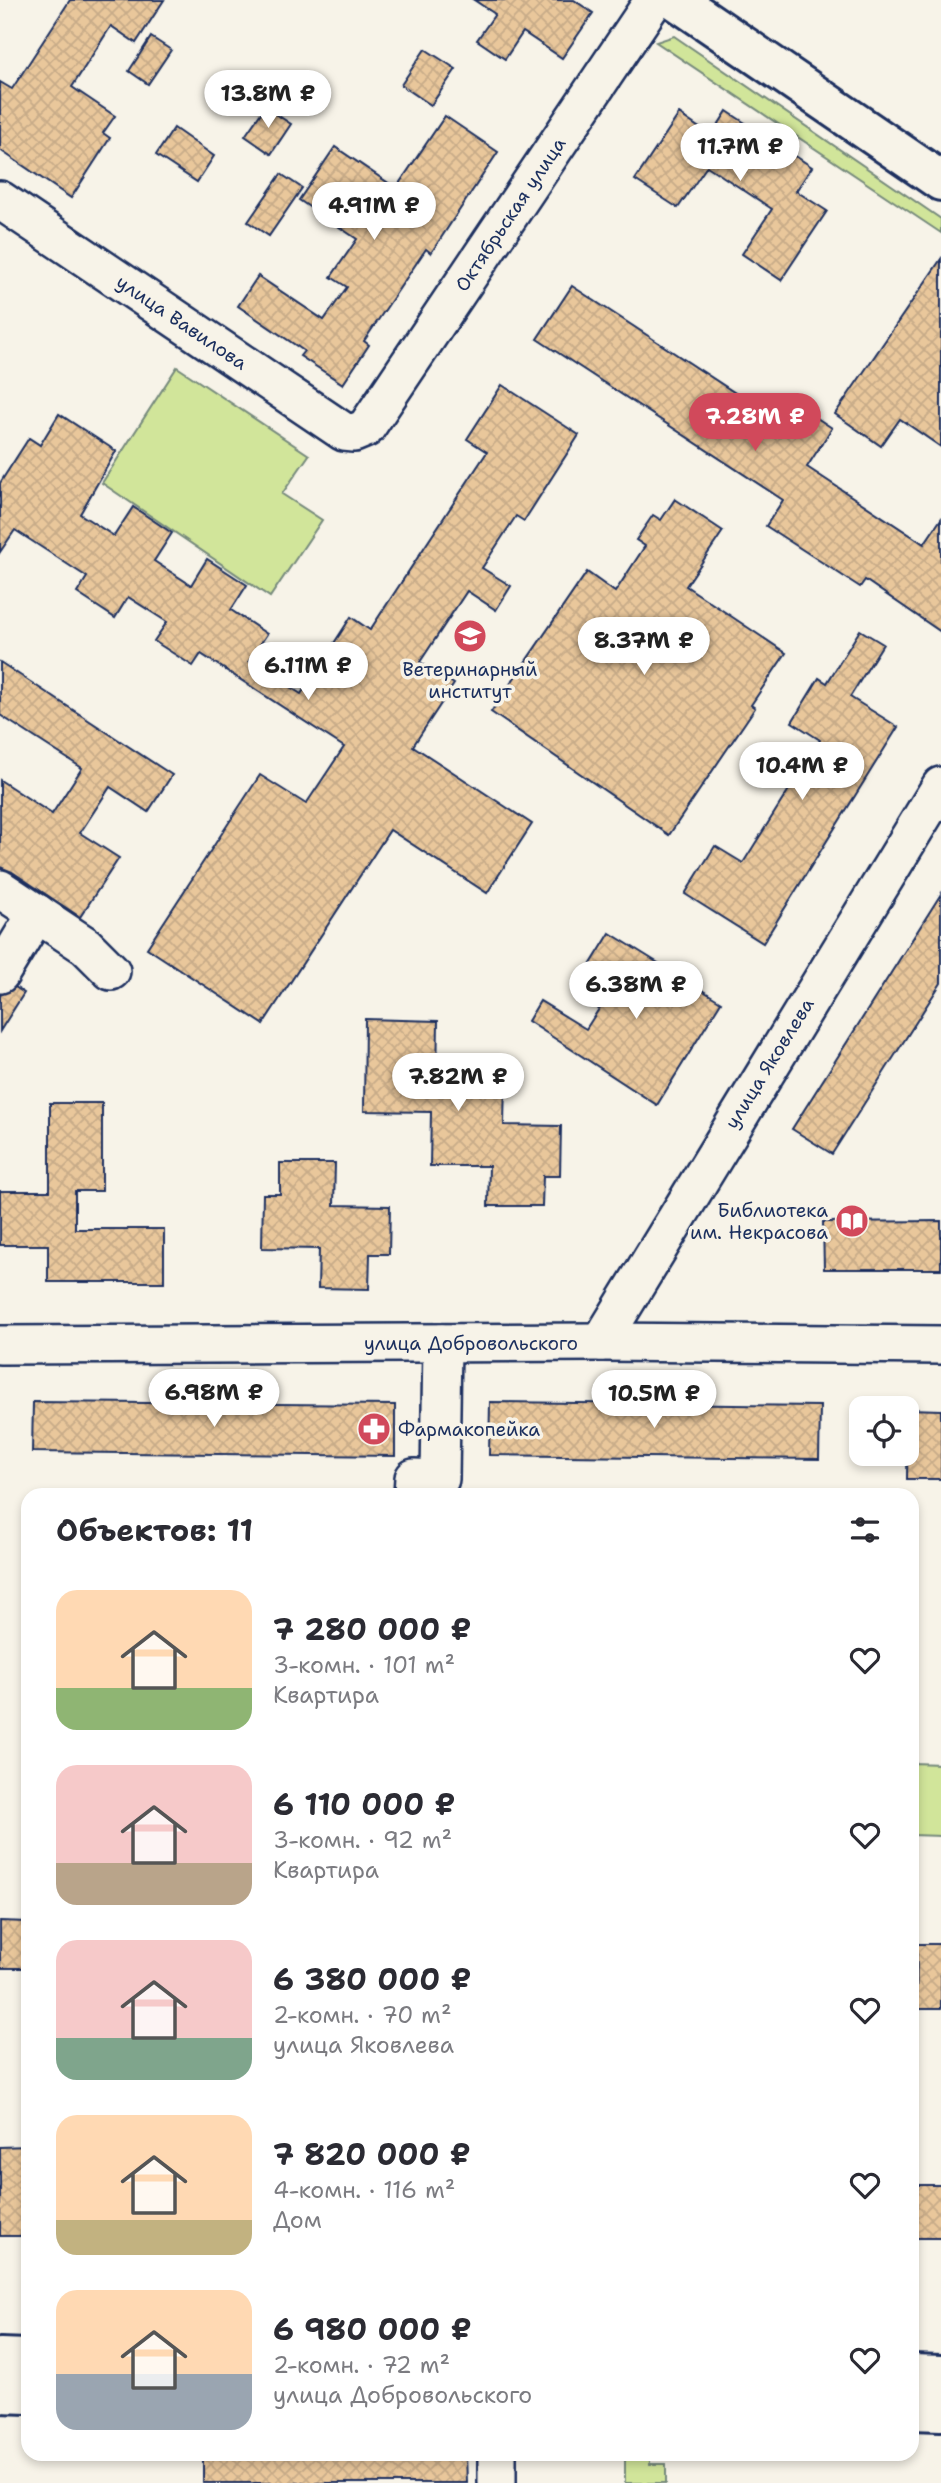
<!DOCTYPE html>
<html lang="ru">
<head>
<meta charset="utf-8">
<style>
  body { margin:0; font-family:"Shantell Sans",sans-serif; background:#f2f2f3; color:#2b2b33; height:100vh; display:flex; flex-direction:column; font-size:26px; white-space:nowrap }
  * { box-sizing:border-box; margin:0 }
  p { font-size:23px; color:#7c7c81 }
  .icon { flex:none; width:38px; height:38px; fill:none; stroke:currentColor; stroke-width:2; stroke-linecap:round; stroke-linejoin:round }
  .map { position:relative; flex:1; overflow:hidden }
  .sheet { position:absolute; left:21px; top:1488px; width:898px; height:973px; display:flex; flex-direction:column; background:#fff; border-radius:21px; box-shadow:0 4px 10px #0003 }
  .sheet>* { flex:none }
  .fabs { position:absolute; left:849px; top:1396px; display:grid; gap:14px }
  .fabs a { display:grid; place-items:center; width:70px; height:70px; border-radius:14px; background:#fff; box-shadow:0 4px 10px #0003; font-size:35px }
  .price { position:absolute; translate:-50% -60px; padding:0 16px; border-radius:24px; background:#fff; color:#222; font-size:23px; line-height:46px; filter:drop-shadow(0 2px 4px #0008) }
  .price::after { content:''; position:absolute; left:50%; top:42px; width:21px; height:16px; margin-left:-10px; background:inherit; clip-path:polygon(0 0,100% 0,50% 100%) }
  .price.selected { background:#d1495b; color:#fff }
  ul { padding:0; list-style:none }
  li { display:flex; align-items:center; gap:21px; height:175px; padding:0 35px }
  li span { display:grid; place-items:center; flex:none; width:196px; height:140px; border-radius:21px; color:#555 }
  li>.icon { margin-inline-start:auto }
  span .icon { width:84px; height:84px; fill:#fffc; stroke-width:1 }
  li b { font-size:30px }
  h2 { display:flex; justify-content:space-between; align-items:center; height:84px; padding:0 35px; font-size:30px }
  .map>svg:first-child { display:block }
</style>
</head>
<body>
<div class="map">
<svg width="941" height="2483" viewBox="0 0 941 2483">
  <defs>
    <pattern id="building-cross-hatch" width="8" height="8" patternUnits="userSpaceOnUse" patternTransform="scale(1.75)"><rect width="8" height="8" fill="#e9c79b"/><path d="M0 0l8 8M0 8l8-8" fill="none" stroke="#c7ab88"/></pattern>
  </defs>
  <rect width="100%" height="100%" fill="#f7f3e8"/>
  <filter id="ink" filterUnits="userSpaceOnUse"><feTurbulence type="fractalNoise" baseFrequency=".0143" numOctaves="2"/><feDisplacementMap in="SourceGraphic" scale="14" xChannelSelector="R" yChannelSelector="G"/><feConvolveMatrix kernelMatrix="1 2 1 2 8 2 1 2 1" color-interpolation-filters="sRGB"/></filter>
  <g filter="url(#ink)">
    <!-- green -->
    <g fill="#d1e59a" stroke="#768a7c" stroke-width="2">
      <polygon points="674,36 941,219 941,233 656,42"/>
      <polygon points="177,367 309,455 282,494 322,520 270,597 102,483"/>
      <polygon points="912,1763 941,1764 941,1836 912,1835"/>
      <polygon points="625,2454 650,2454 650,2464 666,2464 666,2483 625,2483"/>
    </g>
    <!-- building -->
    <g fill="url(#building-cross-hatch)" stroke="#1b2f5e" stroke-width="2">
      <polygon points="70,0 164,0 136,43 111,26 72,87 115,116 103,133 110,138 71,198 0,150 0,82 12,89"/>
      <polygon points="474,0 574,0 593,13 562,58 523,32 505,59 477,40 495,14"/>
      <polygon points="151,37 171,50 148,84 129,71"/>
      <polygon points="425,49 456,69 431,105 401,85"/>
      <polygon points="265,107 291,124 271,154 245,136"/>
      <polygon points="727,111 812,167 796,191 827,211 781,280 742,254 772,209 707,166 678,208 635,180 679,114 711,136"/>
      <polygon points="445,116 498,152 431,253 426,249 364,341 369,345 343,384 300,356 304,351 238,306 258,276 324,320 347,287 331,277 357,239 299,200 335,147 396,188"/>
      <polygon points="174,128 214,156 197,182 156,155"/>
      <polygon points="281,174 302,188 269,236 248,222"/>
      <polygon points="941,259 941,447 900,419 881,446 835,414"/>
      <polygon points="572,286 769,415 782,395 832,428 807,467 924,544 941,519 941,632 865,580 860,587 766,526 783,500 537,339"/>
      <polygon points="502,385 579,435 524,521 516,516 482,568 511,586 496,610 467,591 420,662 454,684 413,746 532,824 487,893 390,830 263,1024 147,948 260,775 306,804 344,747 201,654 193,666 154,641 167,622 128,597 115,618 77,593 87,577 15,530 0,552 0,483 29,438 40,445 59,414 116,451 80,514 114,536 133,507 172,533 154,561 191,585 207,559 247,585 231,610 267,634 249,661 301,694 351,617 370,630 487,452 467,439"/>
      <polygon points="675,499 723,531 686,586 786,653 751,705 755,708 669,835 491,712 587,572 615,592 645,546 636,540 653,515 661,520"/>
      <polygon points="860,630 883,644 850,697 898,727 763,943 685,894 715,846 743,863 820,740 792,722 819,678 827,683"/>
      <polygon points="0,662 172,775 148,812 110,787 80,833 119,858 80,917 12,872 0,867 0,780 52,814 82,768 0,715"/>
      <polygon points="941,894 941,983 832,1154 792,1129"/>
      <polygon points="610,933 721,1002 657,1105 528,1021 540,1001 586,1029 615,984 589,967"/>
      <polygon points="15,987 24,993 0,1031 0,995"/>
      <polygon points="365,1019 438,1021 437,1079 505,1080 504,1125 561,1126 560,1176 543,1176 542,1206 488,1206 489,1166 430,1166 431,1112 364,1111"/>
      <polygon points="50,1103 102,1103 102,1191 75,1191 75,1229 164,1229 164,1282 48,1282 48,1245 0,1245 0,1191 50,1191"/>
      <polygon points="280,1163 335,1163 334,1205 390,1206 389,1254 370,1254 369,1289 318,1288 319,1249 262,1248 263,1194 280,1194"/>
      <polygon points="941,1221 941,1269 824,1269 823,1222"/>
      <polygon points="33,1402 395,1405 395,1456 32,1452"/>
      <polygon points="490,1402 820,1406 819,1459 489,1455"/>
      <polygon points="908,1409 941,1410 941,1479 907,1479"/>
      <polygon points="0,1921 28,1922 28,1968 0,1968"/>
      <polygon points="917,1944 941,1944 941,2009 916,2009"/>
      <polygon points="28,2146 28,2236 0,2236 0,2147"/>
      <rect x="912" y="2185" width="29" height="53"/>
      <polygon points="203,2454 466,2454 467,2483 203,2483"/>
    </g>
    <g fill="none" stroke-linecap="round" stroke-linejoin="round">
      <defs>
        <g id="minor">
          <polyline points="0,200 344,432 354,433 366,428 654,0"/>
          <polyline points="0,889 86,946 111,971"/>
          <polyline points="0,974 37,913"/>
          <polyline points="601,1342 941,786"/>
          <polyline points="0,1345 601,1342 941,1345"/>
          <polyline points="413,1494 414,1478 440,1479 442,1343"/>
          <polyline points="497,2483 497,2454"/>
        </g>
        <g id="major">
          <polyline points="676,0 941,181"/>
          <polyline points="0,2358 28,2359"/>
          <polyline points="912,2374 941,2375"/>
          <polyline points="0,2393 28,2394"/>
          <polyline points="912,2410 941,2411"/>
        </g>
      </defs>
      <!-- minor casing -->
      <use href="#minor" stroke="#1b2f5e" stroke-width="42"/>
      <!-- major casing -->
      <use href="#major" stroke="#1b2f5e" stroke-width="44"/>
      <!-- minor -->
      <use href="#minor" stroke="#f7f3e8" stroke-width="37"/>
      <!-- major -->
      <use href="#major" stroke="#f7f3e8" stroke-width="38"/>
    </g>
  </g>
  <!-- icons -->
  <defs>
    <symbol id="university-disc" viewBox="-11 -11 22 22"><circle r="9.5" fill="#d1495b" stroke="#f7f3e8"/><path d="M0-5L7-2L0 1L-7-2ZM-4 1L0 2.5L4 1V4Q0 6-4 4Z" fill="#fff"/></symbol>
    <symbol id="library-disc" viewBox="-11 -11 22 22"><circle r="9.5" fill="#d1495b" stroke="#f7f3e8"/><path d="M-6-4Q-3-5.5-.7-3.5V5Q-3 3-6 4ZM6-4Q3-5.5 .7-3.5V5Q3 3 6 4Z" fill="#fff"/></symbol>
    <symbol id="pharmacy-disc" viewBox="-11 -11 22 22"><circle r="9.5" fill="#d1495b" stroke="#f7f3e8"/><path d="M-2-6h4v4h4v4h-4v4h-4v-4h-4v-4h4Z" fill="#fff"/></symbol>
  </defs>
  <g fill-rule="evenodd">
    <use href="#university-disc" x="451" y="617" width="38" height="38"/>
    <use href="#library-disc" x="833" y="1202" width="38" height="38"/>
    <use href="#pharmacy-disc" x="355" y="1410" width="38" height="38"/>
  </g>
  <g text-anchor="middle" stroke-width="7" stroke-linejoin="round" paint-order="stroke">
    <!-- street labels -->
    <g font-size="19" fill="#1b2f5e" stroke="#f7f3e8">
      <text transform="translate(510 214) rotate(-56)" y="7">Октябрьская улица</text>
      <text transform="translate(182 322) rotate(34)" y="7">улица Вавилова</text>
      <text transform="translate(769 1063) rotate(-58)" y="7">улица Яковлева</text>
      <text x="471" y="1350">улица Добровольского</text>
    </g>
    <!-- poi labels -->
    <g font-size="19" fill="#1b2f5e" stroke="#f7f3e8">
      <text x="470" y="676">Ветеринарный<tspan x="470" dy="22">институт</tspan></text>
      <text x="828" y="1217" text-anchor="end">Библиотека<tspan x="828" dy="22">им. Некрасова</tspan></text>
      <text x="398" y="1436" text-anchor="start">Фармакопейка</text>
    </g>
  </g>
</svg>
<div class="fabs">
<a><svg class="icon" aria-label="locate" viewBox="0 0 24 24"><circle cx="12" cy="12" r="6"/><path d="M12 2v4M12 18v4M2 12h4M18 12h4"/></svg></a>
</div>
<b class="price" style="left:268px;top:130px">13.8M ₽</b>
<b class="price" style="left:740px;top:183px">11.7M ₽</b>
<b class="price" style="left:374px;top:242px">4.91M ₽</b>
<b class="price selected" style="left:755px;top:453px">7.28M ₽</b>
<b class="price" style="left:644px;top:677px">8.37M ₽</b>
<b class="price" style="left:308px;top:702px">6.11M ₽</b>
<b class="price" style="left:802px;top:802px">10.4M ₽</b>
<b class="price" style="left:636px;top:1021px">6.38M ₽</b>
<b class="price" style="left:458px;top:1113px">7.82M ₽</b>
<b class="price" style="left:214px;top:1429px">6.98M ₽</b>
<b class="price" style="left:654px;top:1430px">10.5M ₽</b>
<section class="sheet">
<h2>Объектов: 11<svg class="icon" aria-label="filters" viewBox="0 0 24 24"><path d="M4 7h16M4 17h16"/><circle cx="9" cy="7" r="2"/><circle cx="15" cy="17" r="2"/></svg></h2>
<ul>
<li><span style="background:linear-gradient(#ffd9b3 70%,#8fb573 0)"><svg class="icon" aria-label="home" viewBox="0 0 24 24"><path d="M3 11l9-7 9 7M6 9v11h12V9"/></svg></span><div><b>7 280 000 ₽</b><p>3-комн. · 101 m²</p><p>Квартира</p></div><svg class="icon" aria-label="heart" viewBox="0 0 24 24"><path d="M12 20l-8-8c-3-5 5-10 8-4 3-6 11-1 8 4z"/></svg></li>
<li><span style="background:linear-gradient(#f6c9c9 70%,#b9a48a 0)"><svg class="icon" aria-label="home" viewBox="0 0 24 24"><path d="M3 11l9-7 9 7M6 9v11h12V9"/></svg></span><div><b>6 110 000 ₽</b><p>3-комн. · 92 m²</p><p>Квартира</p></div><svg class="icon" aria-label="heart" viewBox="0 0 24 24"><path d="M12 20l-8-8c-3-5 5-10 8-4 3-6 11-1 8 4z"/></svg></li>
<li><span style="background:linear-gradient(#f6c9c9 70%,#7fa58c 0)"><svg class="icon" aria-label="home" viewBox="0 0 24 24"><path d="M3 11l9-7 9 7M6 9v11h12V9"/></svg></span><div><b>6 380 000 ₽</b><p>2-комн. · 70 m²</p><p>улица Яковлева</p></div><svg class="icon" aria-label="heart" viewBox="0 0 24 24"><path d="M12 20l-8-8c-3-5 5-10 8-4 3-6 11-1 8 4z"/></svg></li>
<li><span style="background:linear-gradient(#ffd9b3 75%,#c2b280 0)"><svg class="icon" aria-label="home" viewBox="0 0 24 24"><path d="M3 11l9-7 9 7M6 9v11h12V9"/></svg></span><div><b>7 820 000 ₽</b><p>4-комн. · 116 m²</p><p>Дом</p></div><svg class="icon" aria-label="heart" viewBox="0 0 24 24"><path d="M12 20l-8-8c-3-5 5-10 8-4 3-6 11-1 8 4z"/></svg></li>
<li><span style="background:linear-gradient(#ffd9b3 60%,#9aa5b1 0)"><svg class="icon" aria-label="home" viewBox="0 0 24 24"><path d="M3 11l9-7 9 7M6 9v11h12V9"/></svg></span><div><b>6 980 000 ₽</b><p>2-комн. · 72 m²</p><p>улица Добровольского</p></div><svg class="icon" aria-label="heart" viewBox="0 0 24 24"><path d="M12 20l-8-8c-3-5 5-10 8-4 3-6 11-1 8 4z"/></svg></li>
</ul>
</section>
</div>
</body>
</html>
